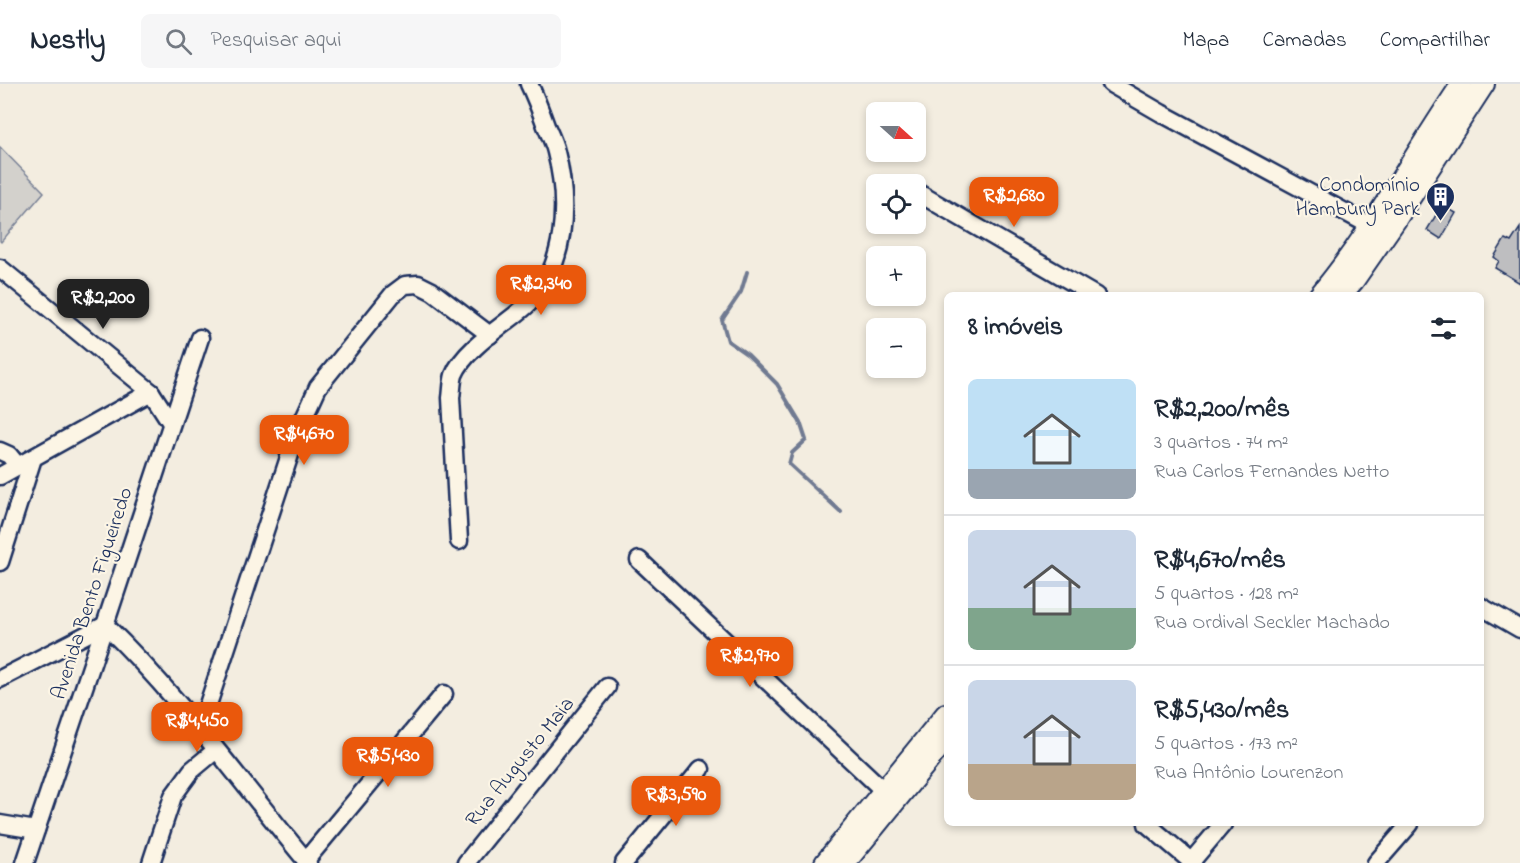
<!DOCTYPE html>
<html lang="pt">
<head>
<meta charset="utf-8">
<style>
  body { margin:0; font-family:"Indie Flower",sans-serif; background:#f6f6f7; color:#1f2937; height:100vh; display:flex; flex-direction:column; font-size:22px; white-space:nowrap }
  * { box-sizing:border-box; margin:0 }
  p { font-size:20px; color:#747a83 }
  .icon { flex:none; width:33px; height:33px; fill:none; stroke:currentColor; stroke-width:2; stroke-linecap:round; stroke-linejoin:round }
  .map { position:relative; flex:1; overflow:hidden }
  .drawer { position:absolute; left:944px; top:208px; width:540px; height:534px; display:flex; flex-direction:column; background:#fff; border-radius:9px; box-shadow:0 3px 9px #0003 }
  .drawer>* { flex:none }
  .needle { width:39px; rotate:111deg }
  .controls { position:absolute; left:866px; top:18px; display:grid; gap:12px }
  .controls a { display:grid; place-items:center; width:60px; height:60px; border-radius:9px; background:#fff; box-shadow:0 3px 9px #0003; font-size:30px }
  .price { position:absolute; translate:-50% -51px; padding:0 14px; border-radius:12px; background:#ea580c; color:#fff; font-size:20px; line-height:39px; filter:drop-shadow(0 2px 3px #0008) }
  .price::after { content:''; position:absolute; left:50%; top:36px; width:18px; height:14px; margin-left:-9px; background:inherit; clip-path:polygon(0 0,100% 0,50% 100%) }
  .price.selected { background:#222; color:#fff }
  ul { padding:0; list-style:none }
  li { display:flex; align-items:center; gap:18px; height:150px; padding:0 24px }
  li+li { border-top:2px solid #e0e1e3 }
  li span { display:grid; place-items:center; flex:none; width:168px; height:120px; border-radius:9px; color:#555 }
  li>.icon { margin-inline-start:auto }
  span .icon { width:72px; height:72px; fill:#fffc; stroke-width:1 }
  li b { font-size:26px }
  h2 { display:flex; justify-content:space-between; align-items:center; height:72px; padding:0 24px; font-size:26px }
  header { display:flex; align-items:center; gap:36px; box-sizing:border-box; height:84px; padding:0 30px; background:#fff; border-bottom:2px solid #e0e1e3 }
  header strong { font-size:28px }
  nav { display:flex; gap:33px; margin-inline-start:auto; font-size:21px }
  .search { width:420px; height:54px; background:#f6f6f7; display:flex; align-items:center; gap:15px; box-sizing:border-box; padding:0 21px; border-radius:9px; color:#747a83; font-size:22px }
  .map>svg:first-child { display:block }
</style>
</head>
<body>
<header>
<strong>Nestly</strong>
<div class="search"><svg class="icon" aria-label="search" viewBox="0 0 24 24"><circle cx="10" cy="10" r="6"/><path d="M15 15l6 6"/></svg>Pesquisar aqui</div>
<nav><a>Mapa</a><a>Camadas</a><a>Compartilhar</a></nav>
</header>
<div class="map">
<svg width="1520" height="779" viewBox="0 0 1520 779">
  <rect width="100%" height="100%" fill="#f3ede0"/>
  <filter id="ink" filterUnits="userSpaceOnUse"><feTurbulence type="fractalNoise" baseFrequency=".0167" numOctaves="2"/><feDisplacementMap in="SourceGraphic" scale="12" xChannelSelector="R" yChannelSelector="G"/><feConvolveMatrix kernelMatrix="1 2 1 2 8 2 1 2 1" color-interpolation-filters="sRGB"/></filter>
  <g filter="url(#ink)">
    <!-- green -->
    <polygon fill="#d3d1cc" stroke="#778095" stroke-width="1.5" points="0,63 44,108 1,158 0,157"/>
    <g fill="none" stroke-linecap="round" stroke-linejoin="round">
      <!-- stream -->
      <polyline stroke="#707a91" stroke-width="4" points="747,188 741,208 722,236 728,257 748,271 777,300 800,338 806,356 792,369 789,380 841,428"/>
    </g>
    <!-- building -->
    <g fill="#bebec0" stroke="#1b2f5e" stroke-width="1.5">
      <polygon points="1442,121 1456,129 1441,155 1427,146"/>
      <polygon points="1520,144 1520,199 1495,184 1499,177 1494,173 1505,155 1511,158"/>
    </g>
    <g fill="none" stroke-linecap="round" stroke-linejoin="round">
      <defs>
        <g id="minor">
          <polyline points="1111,0 1161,29 1371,142"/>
          <polyline points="915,107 1096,212"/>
          <polyline points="0,184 151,308 171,339"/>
          <polyline points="0,367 9,371 18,382"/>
          <polyline points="0,392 151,308"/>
          <path d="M459,457L451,314C452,307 452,298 454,291C464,265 506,240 526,222C567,185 569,118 556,68C554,59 550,51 546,42C541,28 536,14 529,0"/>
          <polyline points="639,476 884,707"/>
          <polyline points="0,478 33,374"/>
          <polyline points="1480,522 1520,545"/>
          <path d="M0,595L105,541C180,613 241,699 308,779"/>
          <polyline points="200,645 297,349 318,303 393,210 405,201 418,200 432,207 490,251"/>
          <polyline points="0,740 36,746"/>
          <polyline points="1147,740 1193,779"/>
          <polyline points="306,776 444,610"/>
          <polyline points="25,779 105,541 200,254"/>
          <polyline points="151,779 173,712 192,686 216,666"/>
          <polyline points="466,779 607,603"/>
          <polyline points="624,779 701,685"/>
          <polyline points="1190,779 1223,740"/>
          <polyline points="1376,779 1410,740"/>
        </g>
        <g id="major">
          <path d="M1319,212C1374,146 1414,70 1462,0"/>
          <polyline points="1340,212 1354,196 1395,137 1484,0"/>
          <polyline points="825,779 946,630"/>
          <polyline points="845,779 946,655"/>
        </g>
      </defs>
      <!-- minor casing -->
      <use href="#minor" stroke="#1b2f5e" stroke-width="21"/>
      <!-- major casing -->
      <use href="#major" stroke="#1b2f5e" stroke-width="24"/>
      <!-- minor -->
      <use href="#minor" stroke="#fcf5e5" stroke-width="16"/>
      <!-- major -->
      <use href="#major" stroke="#fcf5e5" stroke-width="20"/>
    </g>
  </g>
  <!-- icons -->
  <defs>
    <symbol id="building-pin" viewBox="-11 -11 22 30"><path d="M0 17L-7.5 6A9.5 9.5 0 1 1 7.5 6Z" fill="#1b2f5e" stroke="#fcf5e5"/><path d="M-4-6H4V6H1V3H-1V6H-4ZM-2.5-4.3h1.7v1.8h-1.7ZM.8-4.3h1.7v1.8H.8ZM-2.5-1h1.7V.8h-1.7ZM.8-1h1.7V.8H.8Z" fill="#fff"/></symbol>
  </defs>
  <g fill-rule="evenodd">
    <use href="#building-pin" x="1424" y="96" width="33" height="45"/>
  </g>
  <g text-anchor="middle" stroke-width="4.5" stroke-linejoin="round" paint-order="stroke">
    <!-- poi labels -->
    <g font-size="21" fill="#1b2f5e" stroke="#fcf5e5" text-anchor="end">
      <text x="1420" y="107">Condomínio<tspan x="1420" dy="24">Hambury Park</tspan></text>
    </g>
    <!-- street labels -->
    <g font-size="21" fill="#1b2f5e" stroke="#fcf5e5">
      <text transform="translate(91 509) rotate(-72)" y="7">Avenida Bento Figueiredo</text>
      <text transform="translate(519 677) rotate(-51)" y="7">Rua Augusto Maia</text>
    </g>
  </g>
</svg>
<div class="controls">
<a><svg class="needle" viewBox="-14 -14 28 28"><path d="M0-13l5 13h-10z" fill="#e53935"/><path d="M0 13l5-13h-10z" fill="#747a83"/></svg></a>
<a><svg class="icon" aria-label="locate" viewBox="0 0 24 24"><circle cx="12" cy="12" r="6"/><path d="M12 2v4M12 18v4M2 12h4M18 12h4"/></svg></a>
<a>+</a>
<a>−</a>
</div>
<b class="price" style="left:1014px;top:144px">R$2,680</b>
<b class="price" style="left:541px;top:232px">R$2,340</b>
<b class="price selected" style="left:103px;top:246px">R$2,200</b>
<b class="price" style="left:304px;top:382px">R$4,670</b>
<b class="price" style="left:750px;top:604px">R$2,970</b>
<b class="price" style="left:197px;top:669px">R$4,450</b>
<b class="price" style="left:388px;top:704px">R$5,430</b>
<b class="price" style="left:676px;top:743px">R$3,590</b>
<section class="drawer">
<h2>8 imóveis<svg class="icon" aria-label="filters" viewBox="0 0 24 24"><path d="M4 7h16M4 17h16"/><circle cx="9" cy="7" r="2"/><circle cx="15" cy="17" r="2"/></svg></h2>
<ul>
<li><span style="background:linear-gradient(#bfe0f5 75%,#9aa5b1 0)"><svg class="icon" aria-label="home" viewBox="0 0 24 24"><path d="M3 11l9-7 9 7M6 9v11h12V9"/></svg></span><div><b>R$2,200/mês</b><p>3 quartos · 74 m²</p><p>Rua Carlos Fernandes Netto</p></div></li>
<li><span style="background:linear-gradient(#c9d6e8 65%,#7fa58c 0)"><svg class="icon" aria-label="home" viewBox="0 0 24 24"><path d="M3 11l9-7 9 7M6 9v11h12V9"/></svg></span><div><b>R$4,670/mês</b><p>5 quartos · 128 m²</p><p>Rua Ordival Seckler Machado</p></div></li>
<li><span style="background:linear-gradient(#c9d6e8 70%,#b9a48a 0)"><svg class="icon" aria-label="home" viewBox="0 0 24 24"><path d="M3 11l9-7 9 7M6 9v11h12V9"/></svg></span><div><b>R$5,430/mês</b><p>5 quartos · 173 m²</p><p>Rua Antônio Lourenzon</p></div></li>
</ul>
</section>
</div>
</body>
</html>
